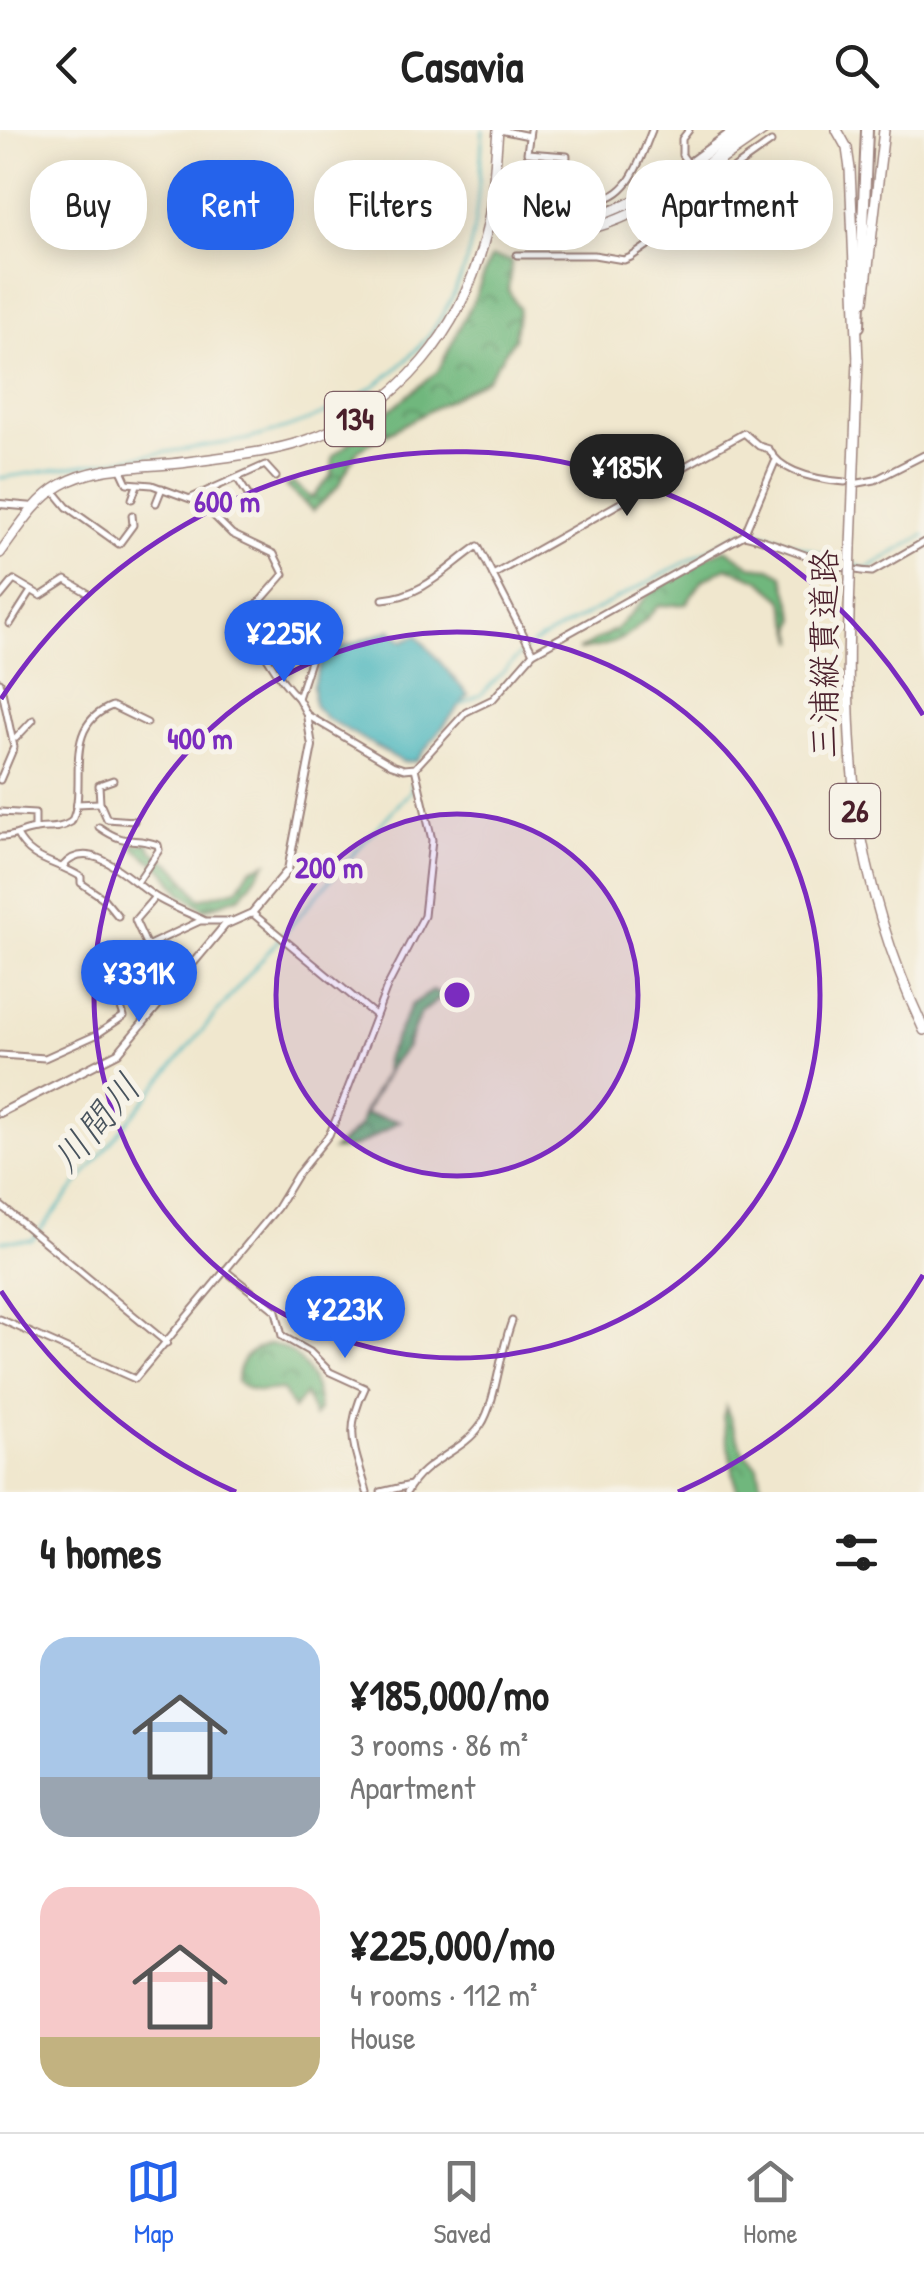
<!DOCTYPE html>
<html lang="en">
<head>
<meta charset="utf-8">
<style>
  body { margin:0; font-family:"Patrick Hand","Klee One",sans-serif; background:#f6f6f6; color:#222; height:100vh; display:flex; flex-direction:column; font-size:38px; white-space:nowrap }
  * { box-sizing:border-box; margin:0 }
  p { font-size:32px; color:#767676 }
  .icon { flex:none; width:55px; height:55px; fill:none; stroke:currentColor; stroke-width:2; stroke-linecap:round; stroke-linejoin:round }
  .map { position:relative; height:1362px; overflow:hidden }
  .details { display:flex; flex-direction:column; background:#fff; flex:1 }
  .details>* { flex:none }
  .hud { position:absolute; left:30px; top:30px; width:865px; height:90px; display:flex; gap:20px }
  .price { position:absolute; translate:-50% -85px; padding:0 22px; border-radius:35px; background:#2563eb; color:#fff; font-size:32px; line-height:65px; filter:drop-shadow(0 2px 5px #0008) }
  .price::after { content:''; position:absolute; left:50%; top:60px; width:30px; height:22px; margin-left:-15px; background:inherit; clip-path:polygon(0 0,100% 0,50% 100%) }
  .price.on { background:#222; color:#fff }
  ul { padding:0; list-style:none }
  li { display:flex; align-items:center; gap:30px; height:250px; padding:0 40px }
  li span { display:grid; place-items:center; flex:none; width:280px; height:200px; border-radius:30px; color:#555 }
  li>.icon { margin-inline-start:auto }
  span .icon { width:120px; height:120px; fill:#fffc; stroke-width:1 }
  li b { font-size:42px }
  h2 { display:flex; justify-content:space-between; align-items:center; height:120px; padding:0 40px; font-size:42px }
  .tag { padding:0 35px; border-radius:40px; background:#fff; box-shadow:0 5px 25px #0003; font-size:35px; line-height:90px }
  .tag.on { background:#2563eb; color:#fff }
  header { display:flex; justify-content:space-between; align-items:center; height:130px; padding:0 40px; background:#fff; font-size:45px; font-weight:800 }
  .dock { display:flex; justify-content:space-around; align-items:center; height:140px; border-top:2px solid #e0e0e0; background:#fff; font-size:28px; color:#767676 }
  .dock a { display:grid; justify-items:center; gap:5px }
  .dock .on { color:#2563eb }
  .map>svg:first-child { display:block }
</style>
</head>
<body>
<header><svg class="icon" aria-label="back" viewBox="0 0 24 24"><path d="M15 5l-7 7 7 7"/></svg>Casavia<svg class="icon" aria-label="search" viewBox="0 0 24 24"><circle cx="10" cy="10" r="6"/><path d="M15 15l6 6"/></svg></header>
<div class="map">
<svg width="924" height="1362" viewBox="0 0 924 1362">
  <defs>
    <pattern id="forest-crowns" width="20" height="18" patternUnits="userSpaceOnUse" patternTransform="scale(2.5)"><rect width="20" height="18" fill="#70b77d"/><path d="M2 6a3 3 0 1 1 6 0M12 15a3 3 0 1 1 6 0" fill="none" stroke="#5e9467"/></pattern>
  </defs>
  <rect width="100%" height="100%" fill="#f7f3e8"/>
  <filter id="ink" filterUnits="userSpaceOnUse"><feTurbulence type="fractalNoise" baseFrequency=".01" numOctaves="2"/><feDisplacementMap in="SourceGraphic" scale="20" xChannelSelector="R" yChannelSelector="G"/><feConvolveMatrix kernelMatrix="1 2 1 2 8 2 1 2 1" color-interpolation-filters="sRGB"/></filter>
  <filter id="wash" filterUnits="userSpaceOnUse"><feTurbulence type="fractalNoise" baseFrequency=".0048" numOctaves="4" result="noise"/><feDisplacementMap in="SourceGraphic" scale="40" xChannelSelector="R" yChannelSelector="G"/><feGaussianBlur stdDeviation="2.25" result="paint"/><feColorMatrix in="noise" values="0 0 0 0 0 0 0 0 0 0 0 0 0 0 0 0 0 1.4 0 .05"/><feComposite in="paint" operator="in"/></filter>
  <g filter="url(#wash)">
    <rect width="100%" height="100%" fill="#f0e7ce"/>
    <!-- forest -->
    <g fill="url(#forest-crowns)" stroke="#5d6b54" stroke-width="2.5">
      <polygon points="491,127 512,131 508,160 519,178 514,209 488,248 358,320 337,358 313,381 285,356 293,353 312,368 332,344 333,326 438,241 475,167"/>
      <path d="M726,419L751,436L770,438L783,445L796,489L793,500L796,512L783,469L760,450L727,437L703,450L686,474L658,476C632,506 618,516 578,520L616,499L652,461L708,426Z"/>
      <polygon points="148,713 151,720 177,739 200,769 237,759 250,739 266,733 241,766 205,779 180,762 164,740 130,715"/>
      <path d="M433,861L443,866L420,884L406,918L391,935L364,984L400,991C376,1004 360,1020 333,1020L360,996L364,981L386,943L385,930L411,875Z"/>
      <path d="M270,1214C301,1219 317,1251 319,1280L314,1287L305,1264L293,1279L282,1260C265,1262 250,1264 237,1252C237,1229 249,1220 270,1214Z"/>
      <polygon points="726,1277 743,1322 758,1336 763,1362 737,1362 723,1287"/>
    </g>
    <!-- water -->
    <polygon fill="#44b4bb" stroke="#476a73" stroke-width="2.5" points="391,500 403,511 417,505 468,565 421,625 416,631 403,632 326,588 314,575 313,555 324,524"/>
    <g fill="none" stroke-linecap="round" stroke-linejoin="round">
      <!-- stream -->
      <g stroke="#44b4bb" stroke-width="2.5">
        <path d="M0,348L244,310C356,283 447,228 472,108C479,73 480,36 483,0"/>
        <polyline points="753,400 848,433"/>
        <polyline points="855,435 866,439 924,405"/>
        <polyline points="532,514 742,402"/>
        <polyline points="461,575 482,564 527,517"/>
        <path d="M0,1111L32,1110C154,959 275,807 408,664L412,659L411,653"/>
      </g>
    </g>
  </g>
  <g filter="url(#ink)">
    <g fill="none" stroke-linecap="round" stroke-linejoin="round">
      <defs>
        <g id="minor">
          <polyline points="500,0 529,6"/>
          <polyline points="682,25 682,9 689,0"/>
          <path d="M566,41L589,45L587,66L595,71C632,66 639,31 652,0"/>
          <polyline points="494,51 561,57 565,54 567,26 527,23 530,0"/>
          <polyline points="517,125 594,125 624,130 631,127 657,109 672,88 706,58 771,12"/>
          <path d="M121,340L127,353L152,355L201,373L232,404L274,424L284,444L249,484C252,510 280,550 298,568"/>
          <polyline points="237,348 252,371"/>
          <polyline points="859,353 875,350 924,325"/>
          <polyline points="53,360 67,377 119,414 133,395 132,385"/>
          <polyline points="191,368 265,335 276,347"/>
          <polyline points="132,369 137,355"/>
          <polyline points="156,373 162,358"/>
          <polyline points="744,405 775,332"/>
          <path d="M493,445L744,303L759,316L769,319C781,344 820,350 845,352"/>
          <polyline points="0,467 14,450 41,466 66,450 86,462"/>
          <path d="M383,469C424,466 447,437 478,416L533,523"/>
          <polyline points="10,494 31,461"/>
          <path d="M313,522L298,568L307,585L392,635L404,639L415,638L466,582L493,569L533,523L744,405C786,414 830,440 872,442L924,412"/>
          <polyline points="0,552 14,617 0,650"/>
          <polyline points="16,608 33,590"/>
          <polyline points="113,650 99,655 100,673 107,689 134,691"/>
          <polyline points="77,674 99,673"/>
          <polyline points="0,682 35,684 35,699"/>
          <path d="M99,697C129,718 132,705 158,715L159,720L138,751"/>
          <path d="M17,705C31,732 56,731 81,747V753L103,768L118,786"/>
          <path d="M0,707C14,708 23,700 36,699C50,697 58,700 71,692C90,659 58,597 112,576L147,593"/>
          <path d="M63,736C92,703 134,756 159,769C173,777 188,783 203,790"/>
          <polyline points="252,783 375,885"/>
          <polyline points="146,814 135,790 154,768"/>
          <polyline points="0,925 45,928 96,905 124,886 116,864 136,821 200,791 231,791"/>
          <polyline points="0,1075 167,1213"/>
          <path d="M227,1142L276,1181L282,1206L310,1222L330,1242L365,1258C343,1303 355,1318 367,1362"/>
          <polyline points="0,1189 135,1249 277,1078 297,1045 329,1005 337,987 387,857 424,786 432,710 415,638"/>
          <polyline points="381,1362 411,1355"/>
          <path d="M407,1362C423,1330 462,1323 481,1295C496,1273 500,1221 512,1191"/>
        </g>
        <g id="tertiary">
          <polyline points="0,374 34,377"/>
          <polyline points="0,983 118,923 225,795 252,783 288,740 312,616 307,585"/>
        </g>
        <g id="primary">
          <polyline points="837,0 847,18 850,39 858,232"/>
          <polyline points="712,36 764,0"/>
          <path d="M488,96C570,118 624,93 691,49"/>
          <path d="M525,96C583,99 636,75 681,41"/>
          <polyline points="864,171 884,0"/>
          <polyline points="851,417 858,229"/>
          <path d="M850,451C844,622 850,741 924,900"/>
        </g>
        <path id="trunk" d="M0,423C18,399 35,370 61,355C98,333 153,338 195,331C230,326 267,323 301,312C400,281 464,198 487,99C494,67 495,33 498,0"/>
        <g id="motorway">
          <polyline points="678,43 737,0"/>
          <polyline points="685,53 749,0"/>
          <polyline points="859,196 867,0"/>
        </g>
      </defs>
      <!-- minor casing -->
      <use href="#minor" stroke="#9d837c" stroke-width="9"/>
      <!-- tertiary casing -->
      <use href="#tertiary" stroke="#9d837c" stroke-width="10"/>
      <!-- primary casing -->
      <use href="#primary" stroke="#9d837c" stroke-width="12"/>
      <!-- trunk casing -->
      <use href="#trunk" stroke="#9d837c" stroke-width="12"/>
      <!-- motorway casing -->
      <use href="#motorway" stroke="#9d837c" stroke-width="14"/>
      <!-- minor -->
      <use href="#minor" stroke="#fff" stroke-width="5"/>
      <!-- tertiary -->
      <use href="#tertiary" stroke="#fff" stroke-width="6"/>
      <!-- primary -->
      <use href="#primary" stroke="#fff" stroke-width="9"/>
      <!-- trunk -->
      <use href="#trunk" stroke="#fff" stroke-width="9"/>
      <!-- motorway -->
      <use href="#motorway" stroke="#fff" stroke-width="10"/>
      <defs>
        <polyline id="minor-bridge" points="682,25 704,56"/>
        <polyline id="primary-bridge" points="850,451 851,417"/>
      </defs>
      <!-- minor-bridge casing -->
      <use href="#minor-bridge" stroke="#9d837c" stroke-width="9" stroke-linecap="butt"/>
      <!-- primary-bridge casing -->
      <use href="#primary-bridge" stroke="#9d837c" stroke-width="12" stroke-linecap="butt"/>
      <!-- minor-bridge -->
      <use href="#minor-bridge" stroke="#fff" stroke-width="5"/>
      <!-- primary-bridge -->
      <use href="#primary-bridge" stroke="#fff" stroke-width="9"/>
    </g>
  </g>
  <!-- distance rings -->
  <circle cx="457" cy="865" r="181" fill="#7b2cbf" fill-opacity=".12"/>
  <g fill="none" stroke="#7b2cbf" stroke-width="5">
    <circle cx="457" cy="865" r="181"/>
    <circle cx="457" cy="865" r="363"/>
    <path d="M923 1145A544 544 0 0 1 678 1362M236 1362A544 544 0 0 1 1 1161M1 569A544 544 0 0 1 923 585"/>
  </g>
  <g text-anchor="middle" stroke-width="10" stroke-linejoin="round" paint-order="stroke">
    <!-- shield labels -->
    <g fill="#f7f3e8" stroke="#7e5f64" stroke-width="2.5">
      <rect x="325" y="262" width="60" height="54" rx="8"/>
      <rect x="830" y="654" width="50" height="54" rx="8"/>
    </g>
    <g font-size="32" font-weight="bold" fill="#4a1f2b">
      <text x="355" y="300">134</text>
      <text x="855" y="692">26</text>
    </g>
    <!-- street labels -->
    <g font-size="35" fill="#4a1f2b" stroke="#f7f3e8">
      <text transform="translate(824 524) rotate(-90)" y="12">三浦縦貫道路</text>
    </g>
    <!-- water labels -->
    <g font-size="38" font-style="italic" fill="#48535d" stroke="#f7f3e8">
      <text transform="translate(96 993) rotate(-50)" y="13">川間川</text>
    </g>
  </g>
  <circle cx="457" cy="865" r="15" fill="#7b2cbf" stroke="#f7f3e8" stroke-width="5"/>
  <g font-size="30" text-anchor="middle" font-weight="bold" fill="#7b2cbf" stroke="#f7f3e8" stroke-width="10" stroke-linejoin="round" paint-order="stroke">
    <text x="227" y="382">600 m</text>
    <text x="200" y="619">400 m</text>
    <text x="329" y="748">200 m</text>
  </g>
</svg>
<b class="price on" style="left:627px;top:389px">¥185K</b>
<b class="price" style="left:284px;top:555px">¥225K</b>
<b class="price" style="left:139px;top:895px">¥331K</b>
<b class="price" style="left:345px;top:1231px">¥223K</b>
<div class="hud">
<a class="tag">Buy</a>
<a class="tag on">Rent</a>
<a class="tag">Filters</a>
<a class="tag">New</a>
<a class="tag">Apartment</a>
</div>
</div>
<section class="details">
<h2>4 homes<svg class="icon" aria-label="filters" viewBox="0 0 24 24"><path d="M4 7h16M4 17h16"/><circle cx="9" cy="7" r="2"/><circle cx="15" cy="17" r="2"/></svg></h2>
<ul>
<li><span style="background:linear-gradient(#a9c7e8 70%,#9aa5b1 0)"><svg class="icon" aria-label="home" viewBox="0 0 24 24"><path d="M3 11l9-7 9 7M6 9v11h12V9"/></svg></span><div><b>¥185,000/mo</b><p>3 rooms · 86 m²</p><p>Apartment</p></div></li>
<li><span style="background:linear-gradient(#f6c9c9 75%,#c2b280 0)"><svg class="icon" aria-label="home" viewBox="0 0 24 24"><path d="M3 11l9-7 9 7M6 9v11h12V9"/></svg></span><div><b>¥225,000/mo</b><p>4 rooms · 112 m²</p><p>House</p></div></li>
</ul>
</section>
<nav class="dock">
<a class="on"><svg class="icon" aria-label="map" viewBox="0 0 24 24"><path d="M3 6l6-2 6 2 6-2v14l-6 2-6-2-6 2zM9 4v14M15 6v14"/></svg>Map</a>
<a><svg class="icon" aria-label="saved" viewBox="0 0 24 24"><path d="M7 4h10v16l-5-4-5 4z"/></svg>Saved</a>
<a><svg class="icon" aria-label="home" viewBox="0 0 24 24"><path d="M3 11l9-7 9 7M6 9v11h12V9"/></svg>Home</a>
</nav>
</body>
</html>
